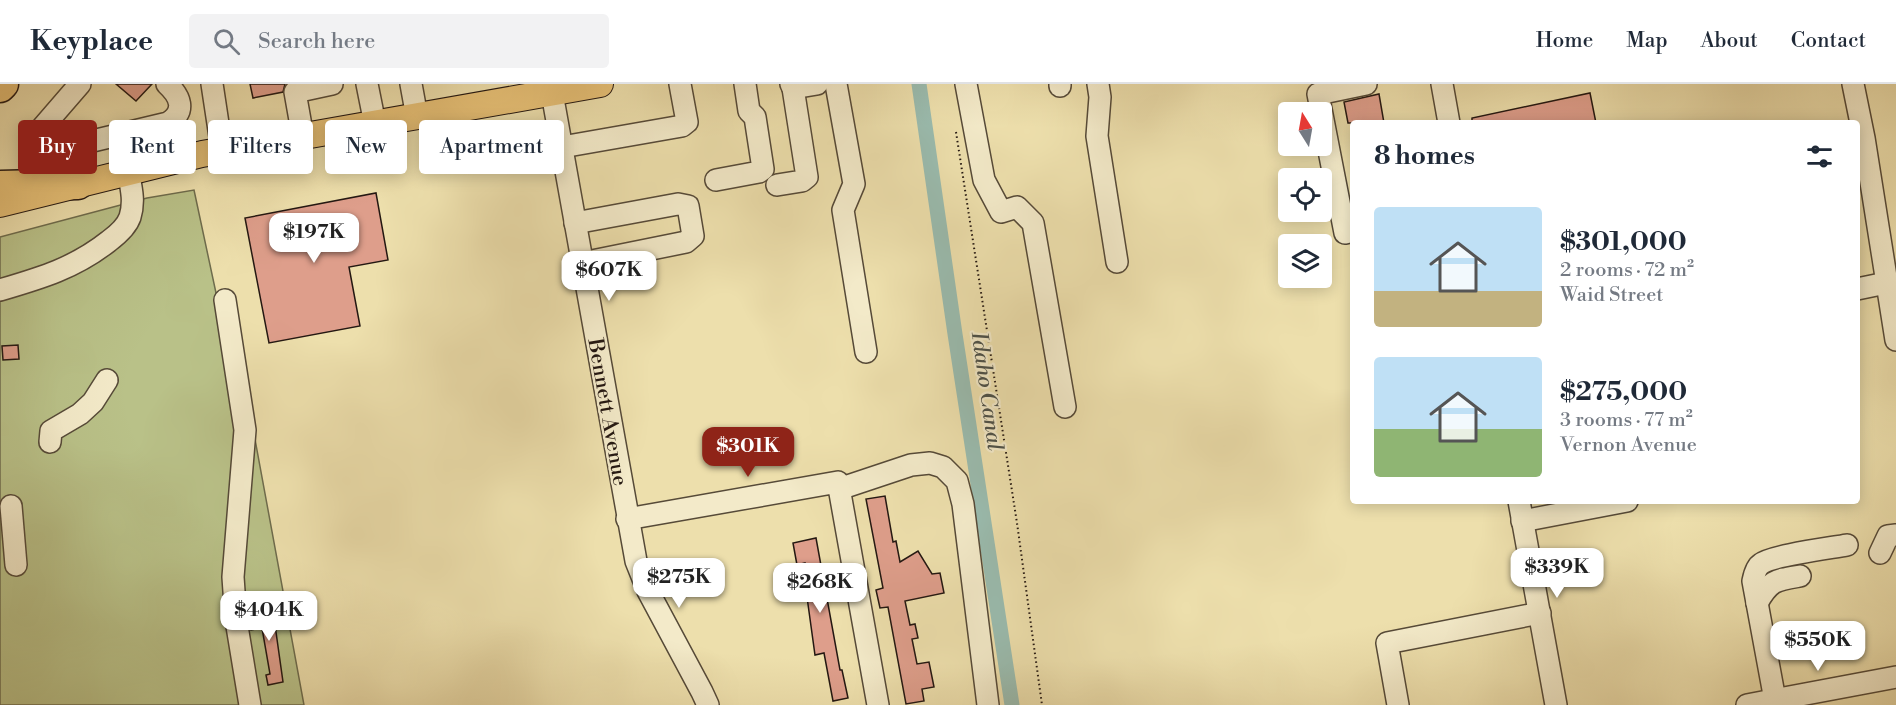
<!DOCTYPE html>
<html lang="en">
<head>
<meta charset="utf-8">
<style>
  body { margin:0; font-family:"Libre Bodoni",serif; background:#f2f2f3; color:#1f2937; height:100vh; display:flex; flex-direction:column; font-size:22px; white-space:nowrap }
  * { box-sizing:border-box; margin:0 }
  p { font-size:20px; color:#747a83 }
  .icon { flex:none; width:33px; height:33px; fill:none; stroke:currentColor; stroke-width:2; stroke-linecap:round; stroke-linejoin:round }
  .map { position:relative; flex:1; overflow:hidden }
  .panel { position:absolute; left:1350px; top:36px; width:510px; height:384px; display:flex; flex-direction:column; background:#fff; border-radius:6px; box-shadow:0 3px 15px #0003 }
  .panel>* { flex:none }
  .hud { position:absolute; left:18px; top:36px; width:570px; height:54px; display:flex; gap:12px }
  .needle { width:39px; rotate:349deg }
  .tools { position:absolute; left:1278px; top:18px; display:grid; gap:12px }
  .tools a { display:grid; place-items:center; width:54px; height:54px; border-radius:6px; background:#fff; box-shadow:0 3px 15px #0003; font-size:30px }
  .price { position:absolute; translate:-50% -51px; padding:0 14px; border-radius:12px; background:#fff; color:#222; font-size:20px; line-height:39px; filter:drop-shadow(0 2px 3px #0008) }
  .price::after { content:''; position:absolute; left:50%; top:36px; width:18px; height:14px; margin-left:-9px; background:inherit; clip-path:polygon(0 0,100% 0,50% 100%) }
  .price.current { background:#8f2418; color:#fff }
  ul { padding:0; list-style:none }
  li { display:flex; align-items:center; gap:18px; height:150px; padding:0 24px }
  li span { display:grid; place-items:center; flex:none; width:168px; height:120px; border-radius:6px; color:#555 }
  li>.icon { margin-inline-start:auto }
  span .icon { width:72px; height:72px; fill:#fffc; stroke-width:1 }
  li b { font-size:26px }
  h2 { display:flex; justify-content:space-between; align-items:center; height:72px; padding:0 24px; font-size:26px }
  .chip { padding:0 21px; border-radius:6px; background:#fff; box-shadow:0 3px 15px #0003; font-size:21px; line-height:54px }
  .chip.current { background:#8f2418; color:#fff }
  header { display:flex; align-items:center; gap:36px; box-sizing:border-box; height:84px; padding:0 30px; background:#fff; border-bottom:2px solid #e0e1e3 }
  header strong { font-size:28px }
  nav { display:flex; gap:33px; margin-inline-start:auto; font-size:21px }
  .search { width:420px; height:54px; background:#f2f2f3; display:flex; align-items:center; gap:15px; box-sizing:border-box; padding:0 21px; border-radius:6px; color:#747a83; font-size:22px }
  .map>svg:first-child { display:block }
</style>
</head>
<body>
<header>
<strong>Keyplace</strong>
<div class="search"><svg class="icon" aria-label="search" viewBox="0 0 24 24"><circle cx="10" cy="10" r="6"/><path d="M15 15l6 6"/></svg>Search here</div>
<nav><a>Home</a><a>Map</a><a>About</a><a>Contact</a></nav>
</header>
<div class="map">
<svg width="1896" height="621" viewBox="0 0 1896 621">
  <rect width="100%" height="100%" fill="#eddfac"/>
  <filter id="stains"><feTurbulence type="fractalNoise" baseFrequency=".00333" numOctaves="4"/><feColorMatrix values="0 0 0 0 .2 0 0 0 0 .09 0 0 0 0 .02 0 0 0 .5 -.17"/></filter>
  <radialGradient id="worn" r=".72"><stop offset=".6" stop-color="#630" stop-opacity="0"/><stop offset="1" stop-color="#630" stop-opacity=".3"/></radialGradient>
  <!-- green -->
  <polygon fill="#b9c188" stroke="#6e6c4d" stroke-width="1.5" points="194,106 216,209 228,209 304,621 0,621 0,153 147,114"/>
  <g fill="none" stroke-linecap="round" stroke-linejoin="round">
    <!-- canal -->
    <polyline stroke="#9abcaf" stroke-width="15" points="919,0 955,250 1012,621"/>
  </g>
  <!-- building -->
  <g fill="#de9e8b" stroke="#241812" stroke-width="1.5">
    <polygon points="116,0 152,0 136,17"/>
    <polygon points="250,0 285,0 283,8 253,14"/>
    <polygon points="1590,9 1596,39 1472,39 1472,34"/>
    <polygon points="1379,10 1384,39 1348,39 1344,18"/>
    <polygon points="376,109 388,176 349,183 360,242 269,259 245,134"/>
    <polygon points="18,261 19,275 3,276 2,262"/>
    <polygon points="885,412 893,458 896,457 900,478 918,467 932,490 940,489 944,509 905,517 910,541 915,540 918,554 912,555 917,580 929,578 934,603 922,605 924,617 906,620 888,523 880,524 876,506 883,504 866,415"/>
    <polygon points="816,454 840,586 842,586 848,614 833,617 824,569 815,571 807,513 794,515 792,503 809,500 805,479 797,481 793,459"/>
    <polygon points="274,525 277,541 275,541 283,598 268,601 266,591 270,590 262,544 251,546 248,530"/>
  </g>
  <g fill="none" stroke-linecap="round" stroke-linejoin="round">
    <defs>
      <g id="minor">
        <path d="M80,0L35,52L32,57L36,66L42,69L168,39C187,27 180,12 167,0"/>
        <polyline points="212,0 222,66"/>
        <polyline points="367,0 375,40"/>
        <polyline points="411,0 417,33"/>
        <polyline points="791,0 793,4 817,0"/>
        <polyline points="836,0 854,100 843,126 866,268"/>
        <polyline points="966,0 984,96 1001,128 1017,123 1033,139 1065,323"/>
        <polyline points="1060,0 1060,2"/>
        <polyline points="1098,0 1100,13 1097,52 1117,178"/>
        <polyline points="1442,0 1449,39"/>
        <polyline points="1853,0 1864,54 1896,256"/>
        <polyline points="552,9 636,477 648,507 702,608 708,621"/>
        <polyline points="303,53 295,8 332,0"/>
        <polyline points="562,63 682,42 687,38 680,0"/>
        <polyline points="716,96 759,88 763,85 755,33 749,27 745,0"/>
        <polyline points="777,101 802,97 807,93 793,4"/>
        <polyline points="575,139 678,120 688,122 693,152 686,158 582,179"/>
        <polyline points="1353,147 1345,149 1318,10 1366,0"/>
        <polyline points="1857,205 1886,199"/>
        <path d="M0,206C41,194 75,184 109,157C117,151 127,142 130,133C135,117 131,103 128,87"/>
        <polyline points="225,216 245,346 233,493 236,536 250,621"/>
        <polyline points="50,358 51,347 80,330 93,318 107,296"/>
        <polyline points="839,405 911,381 930,379 943,383 957,397 963,420 988,621"/>
        <polyline points="1519,417 1556,621"/>
        <polyline points="11,422 16,481"/>
        <polyline points="627,435 838,398 878,621"/>
        <polyline points="1522,437 1627,417"/>
        <polyline points="1880,469 1888,452 1896,451"/>
        <path d="M1757,519C1770,496 1776,496 1800,492"/>
        <path d="M1775,616L1753,497C1754,492 1756,483 1761,480C1770,472 1831,464 1847,461"/>
        <polyline points="1398,621 1387,559 1540,529"/>
        <polyline points="1747,621 1896,593"/>
      </g>
      <polyline id="major" points="0,120 202,70 600,0"/>
      <g id="highway">
        <polyline points="0,3 3,0"/>
        <polyline points="0,102 78,100"/>
      </g>
    </defs>
    <!-- minor casing -->
    <use href="#minor" stroke="#564a38" stroke-width="24"/>
    <!-- major casing -->
    <use href="#major" stroke="#241812" stroke-width="28"/>
    <!-- highway casing -->
    <use href="#highway" stroke="#241812" stroke-width="33"/>
    <!-- path -->
    <polyline stroke="#241812" stroke-width="2" stroke-dasharray="1.5 3" stroke-linecap="butt" points="956,48 1017,439 1042,621"/>
    <!-- minor -->
    <use href="#minor" stroke="#f3eac9" stroke-width="21"/>
    <!-- major -->
    <use href="#major" stroke="#e6c076" stroke-width="26"/>
    <!-- highway -->
    <use href="#highway" stroke="#e6c076" stroke-width="30"/>
  </g>
  <g text-anchor="middle" stroke-width="4.5" stroke-linejoin="round" paint-order="stroke">
    <!-- street labels -->
    <g font-size="21" fill="#241812" stroke="#f3eac9">
      <text transform="translate(608 328) rotate(80)" y="7">Bennett Avenue</text>
    </g>
    <!-- water labels -->
    <g font-size="22" font-style="italic" fill="#4d5149" stroke="#f3eac9">
      <text transform="translate(988 307) rotate(82)" y="8">Idaho Canal</text>
    </g>
  </g>
  <rect width="100%" height="100%" filter="url(#stains)"/>
  <rect width="100%" height="100%" fill="url(#worn)"/>
</svg>
<div class="tools">
<a><svg class="needle" viewBox="-14 -14 28 28"><path d="M0-13l5 13h-10z" fill="#e53935"/><path d="M0 13l5-13h-10z" fill="#747a83"/></svg></a>
<a><svg class="icon" aria-label="locate" viewBox="0 0 24 24"><circle cx="12" cy="12" r="6"/><path d="M12 2v4M12 18v4M2 12h4M18 12h4"/></svg></a>
<a><svg class="icon" aria-label="layers" viewBox="0 0 24 24"><path d="M12 4l9 5-9 5-9-5zM3 14l9 5 9-5"/></svg></a>
</div>
<b class="price" style="left:314px;top:180px">$197K</b>
<b class="price" style="left:609px;top:218px">$607K</b>
<b class="price current" style="left:748px;top:394px">$301K</b>
<b class="price" style="left:1557px;top:515px">$339K</b>
<b class="price" style="left:679px;top:525px">$275K</b>
<b class="price" style="left:820px;top:530px">$268K</b>
<b class="price" style="left:269px;top:558px">$404K</b>
<b class="price" style="left:1818px;top:588px">$550K</b>
<div class="hud">
<a class="chip current">Buy</a>
<a class="chip">Rent</a>
<a class="chip">Filters</a>
<a class="chip">New</a>
<a class="chip">Apartment</a>
</div>
<section class="panel">
<h2>8 homes<svg class="icon" aria-label="filters" viewBox="0 0 24 24"><path d="M4 7h16M4 17h16"/><circle cx="9" cy="7" r="2"/><circle cx="15" cy="17" r="2"/></svg></h2>
<ul>
<li><span style="background:linear-gradient(#bfe0f5 70%,#c2b280 0)"><svg class="icon" aria-label="home" viewBox="0 0 24 24"><path d="M3 11l9-7 9 7M6 9v11h12V9"/></svg></span><div><b>$301,000</b><p>2 rooms · 72 m²</p><p>Waid Street</p></div></li>
<li><span style="background:linear-gradient(#bfe0f5 60%,#8fb573 0)"><svg class="icon" aria-label="home" viewBox="0 0 24 24"><path d="M3 11l9-7 9 7M6 9v11h12V9"/></svg></span><div><b>$275,000</b><p>3 rooms · 77 m²</p><p>Vernon Avenue</p></div></li>
</ul>
</section>
</div>
</body>
</html>
